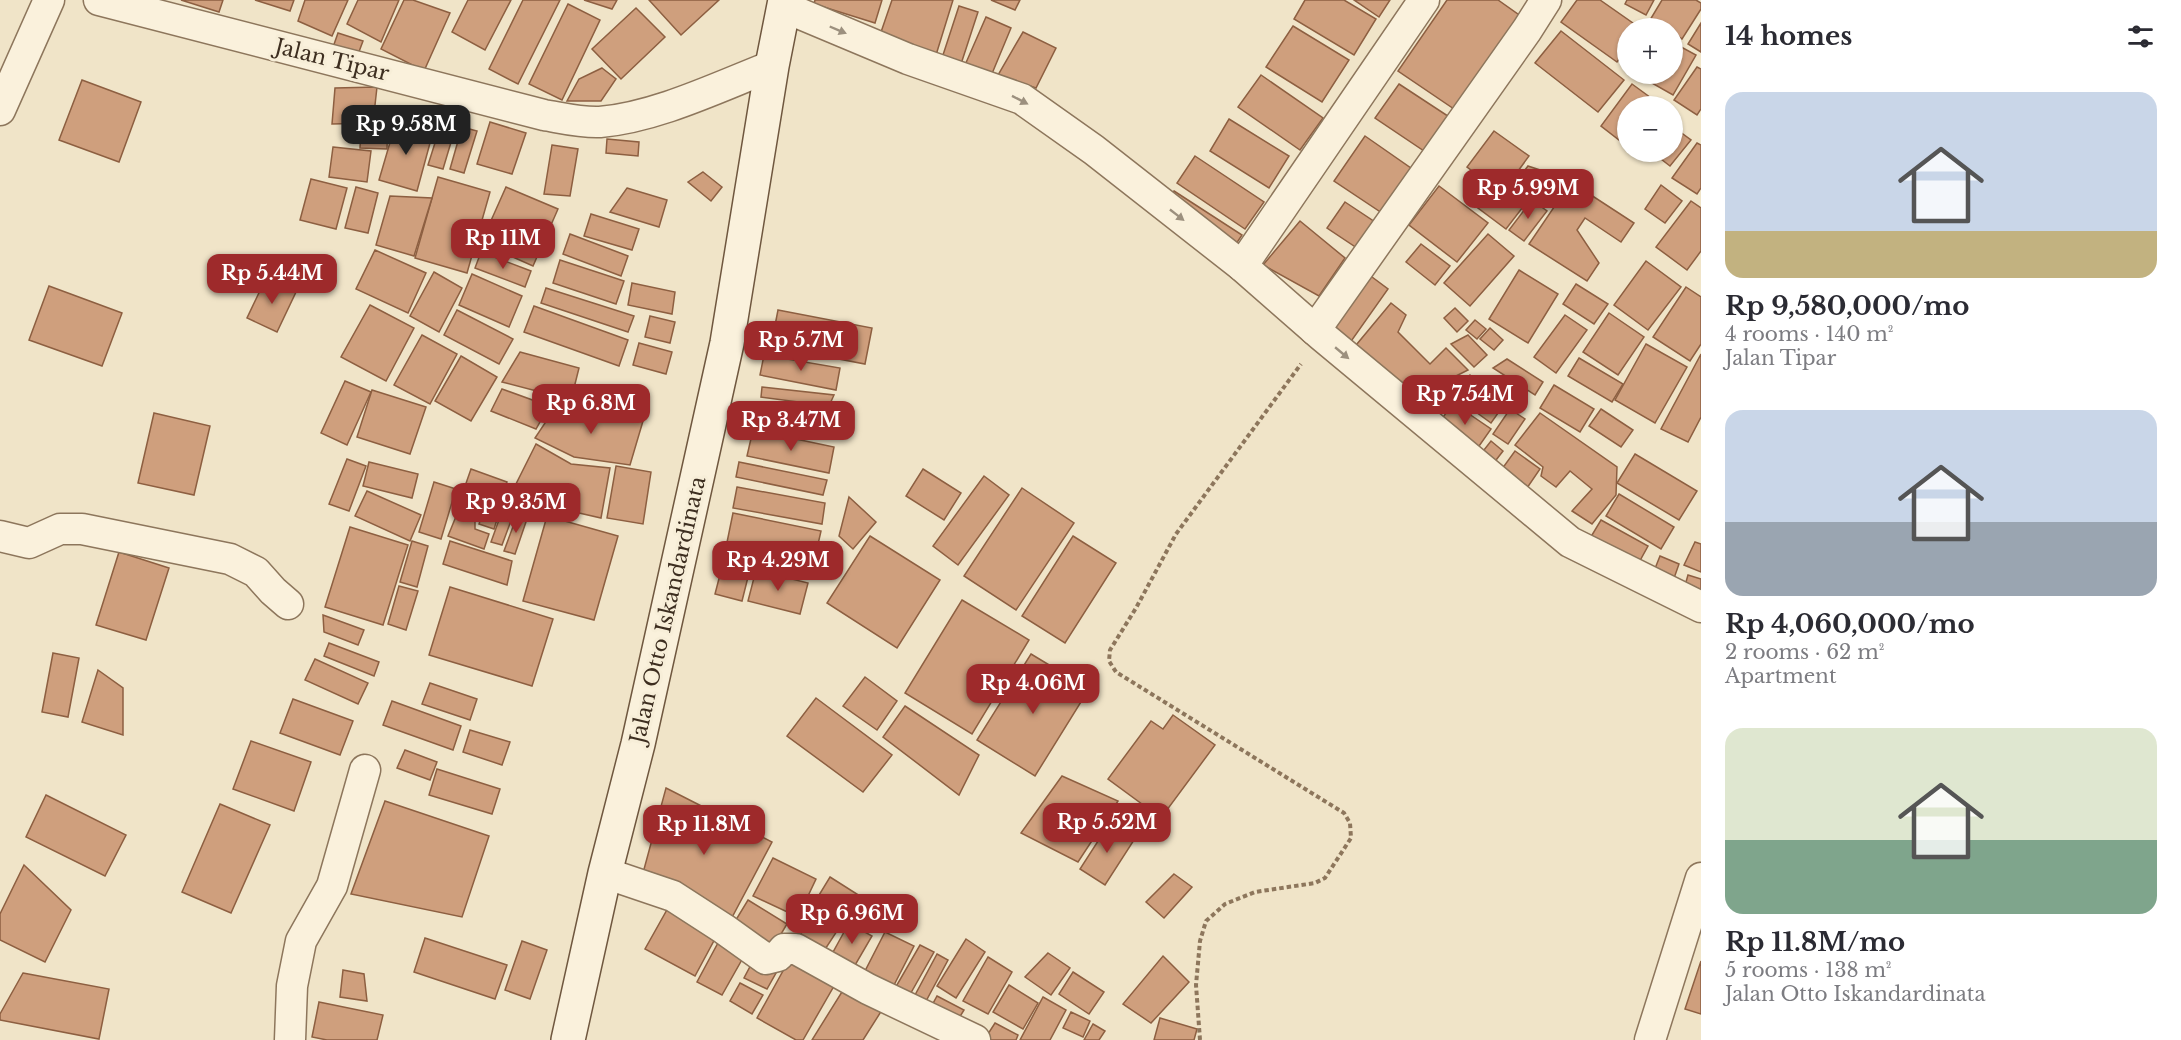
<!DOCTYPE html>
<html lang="en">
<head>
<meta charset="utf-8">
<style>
  body { margin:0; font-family:"Libre Baskerville",serif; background:#f7f7f7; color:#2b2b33; height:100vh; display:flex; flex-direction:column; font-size:22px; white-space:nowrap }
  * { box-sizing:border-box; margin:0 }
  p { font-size:20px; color:#7c7c81 }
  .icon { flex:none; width:33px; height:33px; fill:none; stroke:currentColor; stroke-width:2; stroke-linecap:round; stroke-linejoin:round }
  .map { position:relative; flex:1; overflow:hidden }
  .panel { display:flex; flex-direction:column; background:#fff; width:480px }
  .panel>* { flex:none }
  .controls { position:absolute; left:1617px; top:18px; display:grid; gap:12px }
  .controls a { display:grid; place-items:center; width:66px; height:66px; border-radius:50%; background:#fff; box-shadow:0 2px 4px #0004; font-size:30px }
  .price { position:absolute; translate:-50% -51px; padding:0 14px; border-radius:12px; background:#9e2a2b; color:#fff; font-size:20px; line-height:39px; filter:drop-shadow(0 2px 3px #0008) }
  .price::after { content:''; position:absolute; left:50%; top:36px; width:18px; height:14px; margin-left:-9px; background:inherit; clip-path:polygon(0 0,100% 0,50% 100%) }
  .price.selected { background:#222; color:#fff }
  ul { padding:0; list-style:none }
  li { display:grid; align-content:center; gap:12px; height:318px; padding:0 24px }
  li span { display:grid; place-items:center; height:186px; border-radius:18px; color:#555 }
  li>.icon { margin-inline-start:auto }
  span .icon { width:108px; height:108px; fill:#fffc; stroke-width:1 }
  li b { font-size:26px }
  h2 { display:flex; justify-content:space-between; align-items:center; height:72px; padding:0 24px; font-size:26px }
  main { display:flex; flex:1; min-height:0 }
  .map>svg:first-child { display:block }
</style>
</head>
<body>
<main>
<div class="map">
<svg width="1701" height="1040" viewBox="0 0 1701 1040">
  <rect width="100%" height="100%" fill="#f0e4c8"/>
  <!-- building -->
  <g fill="#cf9f7d" stroke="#8d5f41" stroke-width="1.5">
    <polygon points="181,0 223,0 219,12"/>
    <polygon points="255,0 294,0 290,11"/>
    <polygon points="305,0 348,0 332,36 298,21"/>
    <polygon points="358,0 399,0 381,42 347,24"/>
    <polygon points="404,0 413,0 450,13 424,71 381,49"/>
    <polygon points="468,0 511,0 485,50 452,32"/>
    <polygon points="523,0 560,0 518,84 489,69"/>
    <polygon points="584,0 617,0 612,9"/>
    <polygon points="649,0 719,0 681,35"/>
    <polygon points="815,0 882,0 875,23 814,4"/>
    <polygon points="892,0 953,0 936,55 880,35"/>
    <polygon points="991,0 1020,0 1015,10"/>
    <polygon points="1305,0 1344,0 1376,19 1354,55 1294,19"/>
    <polygon points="1354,0 1390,0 1379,17"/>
    <polygon points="1447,0 1498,0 1522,17 1457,111 1398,71"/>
    <polygon points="1577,0 1600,0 1640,28 1628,28 1628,47 1617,62 1561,22"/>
    <polygon points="1627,0 1654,0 1646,15 1625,4"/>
    <polygon points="1662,0 1696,0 1701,3 1701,9 1682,39 1672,33 1672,28 1665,28 1650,20"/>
    <polygon points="568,4 600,20 562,100 529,84"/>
    <polygon points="959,6 978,12 961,64 942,58"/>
    <polygon points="636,8 665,37 621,79 592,49"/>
    <polygon points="986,17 1011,28 991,76 965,65"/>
    <polygon points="1701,23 1701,52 1688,44"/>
    <polygon points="1293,26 1349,60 1322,102 1266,67"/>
    <polygon points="1561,31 1624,80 1598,112 1535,63"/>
    <polygon points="1023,32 1056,48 1036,88 998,75"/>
    <polygon points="338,33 363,41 357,57 332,50"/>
    <polygon points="1672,42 1696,55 1673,95 1636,74 1672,74"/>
    <polygon points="1697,67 1701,69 1701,109 1697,115 1674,100"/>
    <polygon points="602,68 616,79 601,101 567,101 579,79"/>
    <polygon points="1261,75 1323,118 1300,150 1238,107"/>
    <polygon points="82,80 141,102 119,162 59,140"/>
    <polygon points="1399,84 1457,122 1433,157 1375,118"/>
    <polygon points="1632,84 1662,106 1628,106 1628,147 1601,126"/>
    <polygon points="377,87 373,123 332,124 335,88"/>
    <polygon points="379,114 388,114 387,149 360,148 361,128 379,128"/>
    <polygon points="1229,119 1289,156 1269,188 1210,151"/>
    <polygon points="396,122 433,132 417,191 379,180"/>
    <polygon points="490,122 526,133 512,174 477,164"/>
    <polygon points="441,124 455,129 443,169 428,165"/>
    <polygon points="1672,126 1691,140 1670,166 1652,152 1672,152"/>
    <polygon points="462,127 477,131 464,173 450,169"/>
    <polygon points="1494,131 1529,156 1502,193 1467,167"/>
    <polygon points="1365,136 1418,173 1388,217 1334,181"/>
    <polygon points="607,139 639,142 638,156 606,153"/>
    <polygon points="1697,143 1701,145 1701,188 1697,194 1672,178"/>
    <polygon points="552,145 578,149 570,196 544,194"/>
    <polygon points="333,147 371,151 367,182 329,177"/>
    <polygon points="1195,156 1264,202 1245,229 1177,183"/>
    <polygon points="1528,166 1549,173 1506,229 1474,205 1486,189 1501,201"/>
    <polygon points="703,172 722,187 711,201 688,182"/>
    <polygon points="438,177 490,192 467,273 415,258"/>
    <polygon points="311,179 347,188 336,229 300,220"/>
    <polygon points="1571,182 1634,223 1621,242 1585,218 1577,230 1599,263 1587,281 1529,244"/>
    <polygon points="1661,185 1682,201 1665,223 1645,209"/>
    <polygon points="1439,186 1488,223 1457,262 1409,225"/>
    <polygon points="356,187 378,193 368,233 345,228"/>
    <polygon points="506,187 558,209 533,266 481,243"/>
    <polygon points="627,188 667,200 659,227 610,212"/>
    <polygon points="1174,191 1242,235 1234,247 1166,203"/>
    <polygon points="390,196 432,198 414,256 376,245"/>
    <polygon points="1532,200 1547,211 1524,241 1509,230"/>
    <polygon points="1691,201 1701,208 1701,251 1687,270 1656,247"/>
    <polygon points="1345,202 1378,224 1360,250 1327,228"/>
    <polygon points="591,214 639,229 632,250 584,236"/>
    <polygon points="1300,221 1345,258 1319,296 1263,265"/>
    <polygon points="570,234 628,256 621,276 563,254"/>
    <polygon points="1488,234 1514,256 1470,306 1444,283"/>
    <polygon points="1421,244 1450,266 1435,285 1406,262"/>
    <polygon points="375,250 426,273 408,313 356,289"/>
    <polygon points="481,252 531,271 525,287 475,268"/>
    <polygon points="560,260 624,281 616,304 553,283"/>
    <polygon points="1646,261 1681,287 1648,330 1614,305"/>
    <polygon points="1519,270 1558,294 1528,343 1489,319"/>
    <polygon points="434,272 462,288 439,332 410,316"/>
    <polygon points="472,274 522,296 509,327 459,305"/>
    <polygon points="1368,274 1388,289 1347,347 1326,332"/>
    <polygon points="266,278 296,292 277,332 247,318"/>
    <polygon points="632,283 675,292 672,314 628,305"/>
    <polygon points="1576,284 1608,304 1594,324 1563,304"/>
    <polygon points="49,286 122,313 102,366 29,340"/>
    <polygon points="1686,287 1701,297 1701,344 1690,361 1653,337"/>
    <polygon points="546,288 634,316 628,332 541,303"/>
    <polygon points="1391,303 1406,315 1398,332 1430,364 1446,348 1468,370 1412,398 1352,350"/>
    <polygon points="370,305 414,328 386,381 341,357"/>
    <polygon points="534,306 628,340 619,366 524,332"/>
    <polygon points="1455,308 1468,321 1457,332 1444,318"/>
    <polygon points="457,310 513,339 499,364 444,335"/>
    <polygon points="778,310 872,328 865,364 771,346"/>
    <polygon points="1609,313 1644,337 1618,375 1583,352"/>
    <polygon points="1565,315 1587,330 1556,373 1534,357"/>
    <polygon points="650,316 675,322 670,343 645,337"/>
    <polygon points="1475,320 1486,329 1477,339 1466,330"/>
    <polygon points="1490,328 1503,340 1494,350 1480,339"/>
    <polygon points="422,335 457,354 430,404 394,385"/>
    <polygon points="1468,335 1487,355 1474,367 1451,344"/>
    <polygon points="639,343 672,352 666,374 633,365"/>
    <polygon points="1646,344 1687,367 1655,423 1615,400"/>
    <polygon points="520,352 579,368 571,400 502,382"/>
    <polygon points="1701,354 1701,417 1688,442 1661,429"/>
    <polygon points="764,355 840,368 836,390 760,375"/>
    <polygon points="461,356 497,377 471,421 435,401"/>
    <polygon points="1579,358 1623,384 1612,402 1568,376"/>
    <polygon points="1507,359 1543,382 1535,395 1493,368"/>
    <polygon points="1470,375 1506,402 1491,423 1454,396"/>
    <polygon points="345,381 371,392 347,445 321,433"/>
    <polygon points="1554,385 1594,409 1580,432 1540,408"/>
    <polygon points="762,387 834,395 829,406 761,397"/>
    <polygon points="502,389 549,406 536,429 491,411"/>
    <polygon points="372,390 426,407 410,454 357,437"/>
    <polygon points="1431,393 1446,405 1433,421 1412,404"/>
    <polygon points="1453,403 1491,429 1477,449 1439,423"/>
    <polygon points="759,404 796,411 792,433 755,426"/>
    <polygon points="557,405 643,421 630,465 574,457 535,438"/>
    <polygon points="801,409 832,414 828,434 797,429"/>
    <polygon points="1510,409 1525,419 1508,444 1493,434"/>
    <polygon points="1601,409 1633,430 1621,447 1589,426"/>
    <polygon points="154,413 210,426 194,495 138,483"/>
    <polygon points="1540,413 1617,467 1616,495 1592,524 1572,511 1592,489 1570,471 1556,487 1541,476 1543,467 1515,445"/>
    <polygon points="753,430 834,447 829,473 747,456"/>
    <polygon points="1491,441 1503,451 1493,464 1480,455"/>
    <polygon points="536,444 571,464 610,468 601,518 553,507 514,488"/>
    <polygon points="1515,451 1540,469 1525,491 1499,473"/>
    <polygon points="1635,454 1697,491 1679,520 1617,483"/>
    <polygon points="347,459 366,466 349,511 329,504"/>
    <polygon points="369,462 418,474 412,498 363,486"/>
    <polygon points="739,462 827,480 823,495 736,477"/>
    <polygon points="616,466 651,472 643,524 607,518"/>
    <polygon points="471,469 507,482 500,502 464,489"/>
    <polygon points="923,469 961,493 944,520 906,496"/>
    <polygon points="984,476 1009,495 958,565 933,546"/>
    <polygon points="434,482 456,489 441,539 419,532"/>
    <polygon points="737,487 825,503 822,524 733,508"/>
    <polygon points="1022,488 1074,523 1016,610 964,576"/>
    <polygon points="367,491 421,515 410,541 355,516"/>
    <polygon points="463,493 483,500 479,512 459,505"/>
    <polygon points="1619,494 1674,527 1661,549 1606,516"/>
    <polygon points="849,497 876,522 853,549 839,536"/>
    <polygon points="486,502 501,507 494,529 479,524"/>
    <polygon points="504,506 515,510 502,545 491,542"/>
    <polygon points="518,513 528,516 515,554 504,551"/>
    <polygon points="733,513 821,531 811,575 724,557"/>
    <polygon points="457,514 475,520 475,529 489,534 484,549 448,536"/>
    <polygon points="547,516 618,536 594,620 523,601"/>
    <polygon points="1601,520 1648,546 1637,566 1589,540"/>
    <polygon points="350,527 408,545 383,625 325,607"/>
    <polygon points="870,536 940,580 897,648 827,603"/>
    <polygon points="1073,536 1116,563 1065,643 1022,616"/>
    <polygon points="412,541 428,546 417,587 400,582"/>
    <polygon points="450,541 512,561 507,585 443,564"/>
    <polygon points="1695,542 1701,544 1701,572 1684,565"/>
    <polygon points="119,552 169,568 146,640 96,625"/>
    <polygon points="1660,556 1679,564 1672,584 1652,576"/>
    <polygon points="722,567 749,573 742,601 715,594"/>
    <polygon points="756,570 808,583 800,614 748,601"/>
    <polygon points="1688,575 1701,579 1701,593 1684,589"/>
    <polygon points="399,586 418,591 406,630 388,624"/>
    <polygon points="450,587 553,619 532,686 429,655"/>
    <polygon points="962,600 1029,640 972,734 905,693"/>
    <polygon points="323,615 364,630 358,645 324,632"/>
    <polygon points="329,643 379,662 374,676 324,656"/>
    <polygon points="53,653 79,658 68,717 42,712"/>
    <polygon points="1031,654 1089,689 1035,776 977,740"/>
    <polygon points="315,659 368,683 358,704 305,680"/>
    <polygon points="98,670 123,688 123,735 82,722"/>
    <polygon points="865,677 897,701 877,730 843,706"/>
    <polygon points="430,683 477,699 470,720 422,704"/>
    <polygon points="816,698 892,755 863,792 787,736"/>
    <polygon points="293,699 353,721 340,755 280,733"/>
    <polygon points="392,701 461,726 453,750 383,725"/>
    <polygon points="905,706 979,755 959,795 883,737"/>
    <polygon points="1173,715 1215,745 1161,818 1108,779 1151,721 1163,729"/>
    <polygon points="470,730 510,742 502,765 463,752"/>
    <polygon points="251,741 311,762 294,811 233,789"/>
    <polygon points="405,750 437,762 430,780 397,768"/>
    <polygon points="437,769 500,789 492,814 429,795"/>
    <polygon points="1062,776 1118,801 1078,862 1021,833"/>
    <polygon points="666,788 772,842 729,923 643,873"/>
    <polygon points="46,795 126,835 105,876 26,837"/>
    <polygon points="385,801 489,836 462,917 351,894"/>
    <polygon points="220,804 270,825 231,913 182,892"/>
    <polygon points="1109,824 1134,840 1105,885 1080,869"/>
    <polygon points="773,858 816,879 798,917 753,896"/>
    <polygon points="24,865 71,910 45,962 0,940 0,914"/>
    <polygon points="1174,874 1192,887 1164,918 1146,902"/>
    <polygon points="830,877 860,896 846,918 816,900"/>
    <polygon points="867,896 887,907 874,930 853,918"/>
    <polygon points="748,900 787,924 771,951 731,928"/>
    <polygon points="668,908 717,935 695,976 645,949"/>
    <polygon points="818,909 841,925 820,957 796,941"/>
    <polygon points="849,923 872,936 854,967 832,954"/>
    <polygon points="885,932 914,946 893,987 864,973"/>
    <polygon points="425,938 507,965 495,999 414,972"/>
    <polygon points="966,939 985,952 956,998 937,986"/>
    <polygon points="522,941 547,950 530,999 505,990"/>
    <polygon points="719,941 744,956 722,995 697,982"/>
    <polygon points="920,945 934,952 908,998 894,990"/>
    <polygon points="1048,953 1070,968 1051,995 1025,977"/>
    <polygon points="937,954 948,960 925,1003 914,997"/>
    <polygon points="1163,956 1189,982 1151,1023 1123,1004"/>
    <polygon points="988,957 1012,972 988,1014 963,1001"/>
    <polygon points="789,960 834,986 803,1040 796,1040 757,1018"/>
    <polygon points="753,961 776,973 767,989 744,978"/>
    <polygon points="1701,961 1701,1014 1685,1009"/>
    <polygon points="343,970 364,974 367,1001 340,997"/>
    <polygon points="1073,972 1104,992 1089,1014 1059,994"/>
    <polygon points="23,973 109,989 99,1039 0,1020 0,1014"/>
    <polygon points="740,983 763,995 752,1014 730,1001"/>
    <polygon points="1009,985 1038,1003 1023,1029 993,1012"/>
    <polygon points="845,987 882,1010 863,1040 812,1040"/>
    <polygon points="937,996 964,1010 956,1023 930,1009"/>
    <polygon points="1043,997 1066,1010 1050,1040 1020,1040"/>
    <polygon points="319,1002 383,1015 377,1040 327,1040 312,1037"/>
    <polygon points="1071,1012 1090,1021 1083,1037 1063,1028"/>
    <polygon points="1160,1018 1197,1029 1194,1040 1154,1040"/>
    <polygon points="995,1023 1018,1035 1016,1040 991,1040 986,1037"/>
    <polygon points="1093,1024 1105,1031 1099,1040 1084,1040"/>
  </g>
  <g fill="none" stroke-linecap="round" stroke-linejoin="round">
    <defs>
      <g id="street">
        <path d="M99,0L544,115C562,118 582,123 600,122C657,117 718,87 772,66"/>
        <polyline points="784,7 908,59 1022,99 1094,150 1242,266 1322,336 1570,542 1701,607"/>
        <polyline points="0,110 49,0"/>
        <polyline points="1242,266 1424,0"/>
        <polyline points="1315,330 1527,30 1546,0"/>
        <polyline points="0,536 29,543 60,529 82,529 230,559 256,572 273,591 288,604"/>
        <polyline points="605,873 673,896 724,929 766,959 778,956 784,949 796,949 868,989 975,1040"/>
        <polyline points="290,1040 292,986 301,941 332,886 365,770"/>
        <polyline points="1650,1040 1701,878"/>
      </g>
      <polyline id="secondary" points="568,1040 605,873 638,744 727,343 772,66 785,0"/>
    </defs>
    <!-- street casing -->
    <use href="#street" stroke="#8d765c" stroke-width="33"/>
    <!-- secondary casing -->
    <use href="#secondary" stroke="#6f573f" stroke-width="36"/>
    <!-- path -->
    <polyline stroke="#8d765c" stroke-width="4" stroke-dasharray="4.5 3" stroke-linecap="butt" points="1200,1040 1196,985 1200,941 1206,921 1225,904 1255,892 1315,883 1325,878 1351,838 1350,823 1344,813 1116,672 1109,661 1110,650 1136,608 1176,534 1301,364"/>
    <!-- street -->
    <use href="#street" stroke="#faf1dc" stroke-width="30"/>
    <!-- secondary -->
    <use href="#secondary" stroke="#faf1dc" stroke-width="33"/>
  </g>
  <!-- one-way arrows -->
  <defs><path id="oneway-solid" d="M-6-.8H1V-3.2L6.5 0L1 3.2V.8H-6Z" transform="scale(1.5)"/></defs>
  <g fill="#9c907e">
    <use href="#oneway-solid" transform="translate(838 30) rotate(23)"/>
    <use href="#oneway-solid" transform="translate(1020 100) rotate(27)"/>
    <use href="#oneway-solid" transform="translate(1177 215) rotate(38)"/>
    <use href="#oneway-solid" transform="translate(1342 353) rotate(40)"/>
  </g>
  <g text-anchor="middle" stroke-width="6" stroke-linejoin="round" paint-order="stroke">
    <!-- street labels -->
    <g font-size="21" fill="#3d2e20" stroke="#f7eed8">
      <text transform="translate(332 60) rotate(14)" y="7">Jalan Tipar</text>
      <text transform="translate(668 610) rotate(-77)" y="7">Jalan Otto Iskandardinata</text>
    </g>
  </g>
</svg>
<div class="controls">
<a>+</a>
<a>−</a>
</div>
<b class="price selected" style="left:406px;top:156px">Rp 9.58M</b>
<b class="price" style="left:1528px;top:220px">Rp 5.99M</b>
<b class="price" style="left:503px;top:270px">Rp 11M</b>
<b class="price" style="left:272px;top:305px">Rp 5.44M</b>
<b class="price" style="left:801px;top:372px">Rp 5.7M</b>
<b class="price" style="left:1465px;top:426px">Rp 7.54M</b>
<b class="price" style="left:591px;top:435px">Rp 6.8M</b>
<b class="price" style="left:791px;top:452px">Rp 3.47M</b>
<b class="price" style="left:516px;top:534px">Rp 9.35M</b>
<b class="price" style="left:778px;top:592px">Rp 4.29M</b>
<b class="price" style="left:1033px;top:715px">Rp 4.06M</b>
<b class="price" style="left:1107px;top:854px">Rp 5.52M</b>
<b class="price" style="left:704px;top:856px">Rp 11.8M</b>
<b class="price" style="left:852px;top:945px">Rp 6.96M</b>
</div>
<section class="panel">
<h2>14 homes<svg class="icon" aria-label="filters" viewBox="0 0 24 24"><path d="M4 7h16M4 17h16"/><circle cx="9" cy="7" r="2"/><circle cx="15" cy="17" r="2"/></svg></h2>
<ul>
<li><span style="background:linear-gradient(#c9d6e8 75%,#c2b280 0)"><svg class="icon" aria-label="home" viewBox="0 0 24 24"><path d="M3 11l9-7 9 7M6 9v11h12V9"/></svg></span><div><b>Rp 9,580,000/mo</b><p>4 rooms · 140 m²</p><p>Jalan Tipar</p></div></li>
<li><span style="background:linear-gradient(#c9d6e8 60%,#9aa5b1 0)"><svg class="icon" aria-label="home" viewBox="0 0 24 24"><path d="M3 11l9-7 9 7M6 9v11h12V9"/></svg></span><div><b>Rp 4,060,000/mo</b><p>2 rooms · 62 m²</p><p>Apartment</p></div></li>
<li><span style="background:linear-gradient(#dfe7d0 60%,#7fa58c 0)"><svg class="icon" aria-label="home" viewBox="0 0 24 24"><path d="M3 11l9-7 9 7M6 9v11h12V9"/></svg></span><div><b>Rp 11.8M/mo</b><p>5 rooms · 138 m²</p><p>Jalan Otto Iskandardinata</p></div></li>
</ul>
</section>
</main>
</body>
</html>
